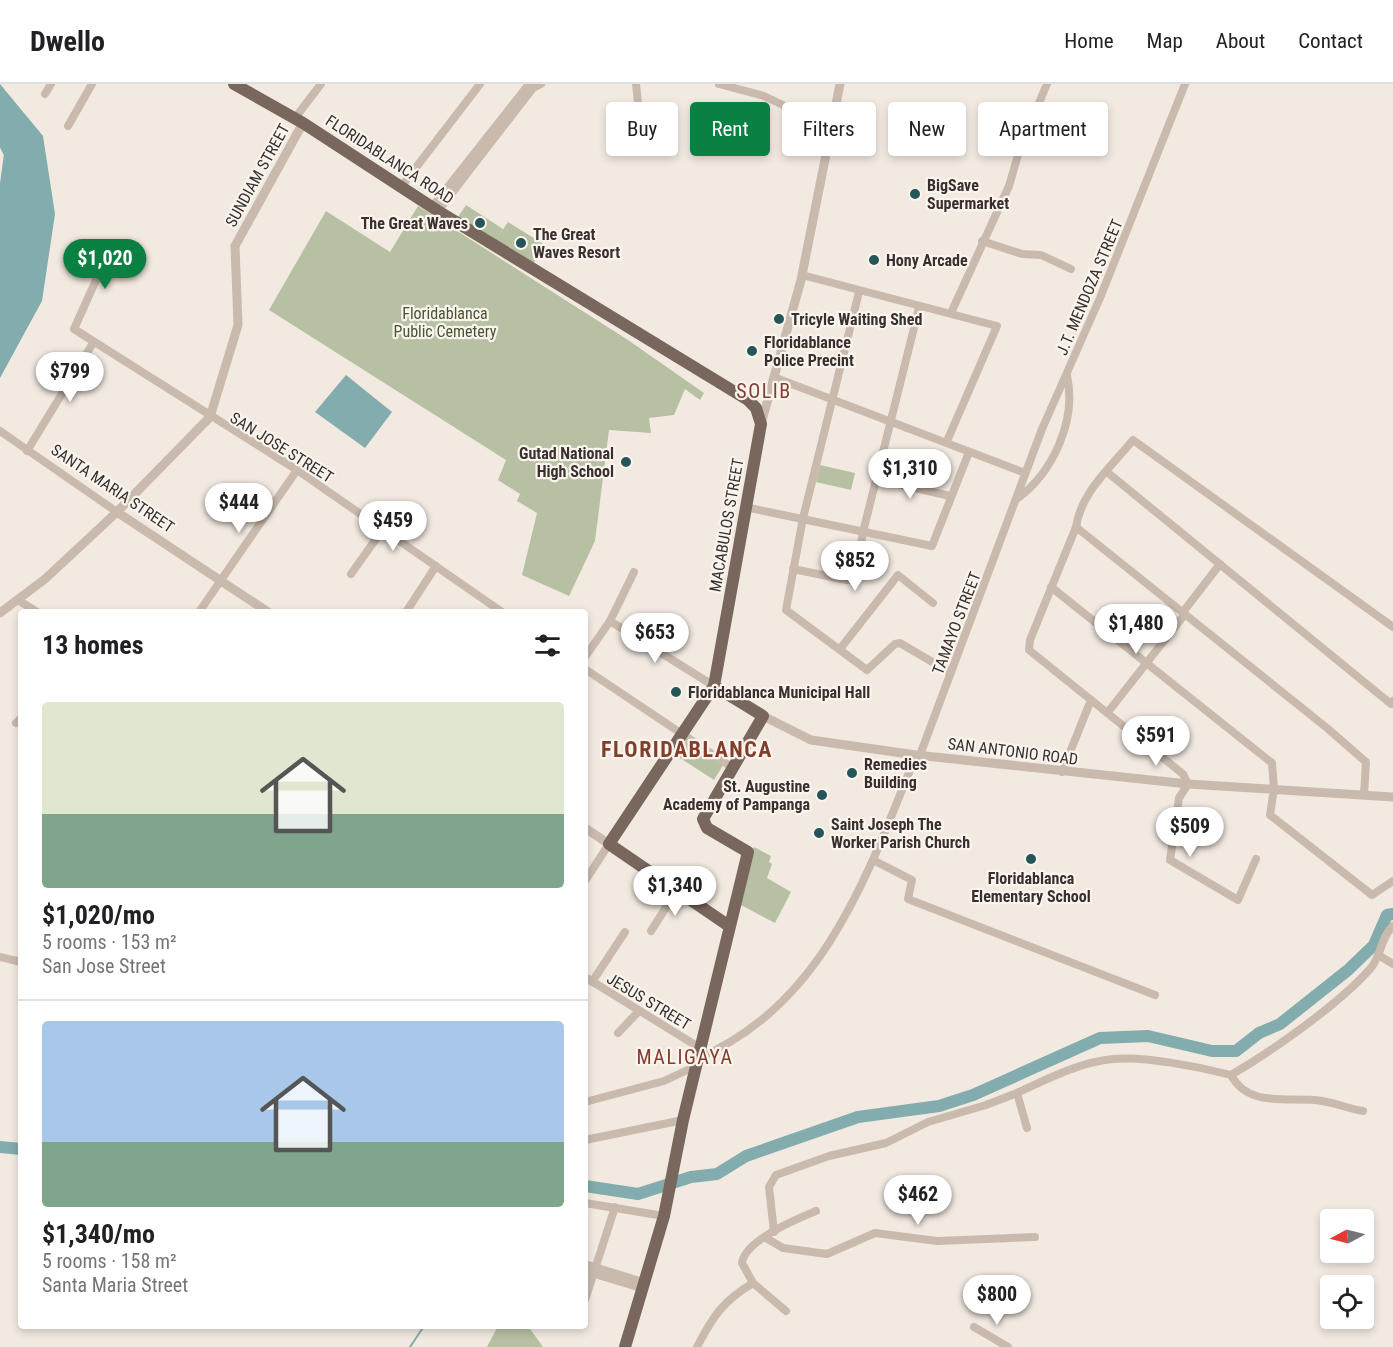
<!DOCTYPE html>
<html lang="en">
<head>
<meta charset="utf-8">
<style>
  body { margin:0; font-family:"Roboto Condensed",sans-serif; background:#f6f6f6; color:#202124; height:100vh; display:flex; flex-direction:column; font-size:22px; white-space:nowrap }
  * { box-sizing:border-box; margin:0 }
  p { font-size:20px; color:#757577 }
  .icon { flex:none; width:33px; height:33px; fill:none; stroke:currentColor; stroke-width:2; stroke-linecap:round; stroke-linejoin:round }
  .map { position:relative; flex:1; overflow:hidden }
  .panel { position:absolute; left:18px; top:525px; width:570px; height:720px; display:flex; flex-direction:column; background:#fff; border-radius:6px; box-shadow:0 3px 9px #0003 }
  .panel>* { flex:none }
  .guide { position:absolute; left:606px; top:18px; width:570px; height:54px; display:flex; gap:12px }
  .needle { width:39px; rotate:263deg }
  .controls { position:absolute; left:1320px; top:1125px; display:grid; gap:12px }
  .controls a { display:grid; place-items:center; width:54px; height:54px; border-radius:6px; background:#fff; box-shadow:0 3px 9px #0003; font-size:30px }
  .price { position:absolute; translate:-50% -51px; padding:0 14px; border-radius:21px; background:#fff; color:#222; font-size:20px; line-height:39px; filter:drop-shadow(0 2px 3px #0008) }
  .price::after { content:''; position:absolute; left:50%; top:36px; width:18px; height:14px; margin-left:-9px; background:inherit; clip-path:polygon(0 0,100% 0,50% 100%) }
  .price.selected { background:#0b8043; color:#fff }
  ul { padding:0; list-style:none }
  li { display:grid; align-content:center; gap:12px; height:318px; padding:0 24px }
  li+li { border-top:2px solid #e0e0e0 }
  li span { display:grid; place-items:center; height:186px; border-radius:6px; color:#555 }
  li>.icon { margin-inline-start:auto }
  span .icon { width:108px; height:108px; fill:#fffc; stroke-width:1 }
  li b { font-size:26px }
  h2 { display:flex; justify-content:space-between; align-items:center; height:72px; padding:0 24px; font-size:26px }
  .pill { padding:0 21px; border-radius:6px; background:#fff; box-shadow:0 3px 9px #0003; font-size:21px; line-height:54px }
  .pill.selected { background:#0b8043; color:#fff }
  header { display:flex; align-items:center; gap:36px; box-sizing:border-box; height:84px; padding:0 30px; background:#fff; border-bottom:2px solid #e0e0e0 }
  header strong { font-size:28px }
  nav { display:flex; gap:33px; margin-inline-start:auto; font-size:21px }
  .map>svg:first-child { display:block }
</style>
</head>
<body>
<header>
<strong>Dwello</strong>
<nav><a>Home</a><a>Map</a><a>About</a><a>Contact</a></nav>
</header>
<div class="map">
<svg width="1393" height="1263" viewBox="0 0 1393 1263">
  <rect width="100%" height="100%" fill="#f2eae1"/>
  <!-- green -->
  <g fill="#b7c0a2">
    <polygon points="466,121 503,145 498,153 508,138 545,161 533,180 458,133"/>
    <polygon points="418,122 628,256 704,309 700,316 685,305 674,331 649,334 651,349 609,346 595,457 569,512 522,491 537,429 517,417 520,410 498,396 506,376 269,226 326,127 390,168"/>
    <polygon points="820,381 855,389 851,406 816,398"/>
    <polygon points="688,654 725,678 714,696 677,672"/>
    <polygon points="754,763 771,772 769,778 772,780 767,794 791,808 775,839 737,819"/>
    <polygon points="498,1242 528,1242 543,1263 487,1263"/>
  </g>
  <!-- water -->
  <g fill="#82acad">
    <polygon points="0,0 43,52 55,130 42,217 0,294 0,143 9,81 0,46"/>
    <polygon points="346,291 392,328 365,364 315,328"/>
  </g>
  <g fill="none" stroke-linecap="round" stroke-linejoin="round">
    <!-- stream -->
    <polyline stroke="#82acad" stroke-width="2" points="410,1263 424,1242"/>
    <!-- river -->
    <g stroke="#82acad" stroke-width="12">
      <polyline points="0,50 10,70 0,144"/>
      <polyline points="0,1063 21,1065"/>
      <polyline points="585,1102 638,1110 691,1093 717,1090 746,1072 858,1033 939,1022 973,1011 1100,954 1148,952 1212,967 1236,967 1259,949 1280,940 1348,886 1374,861 1387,831 1393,830"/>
    </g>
    <!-- minor -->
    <g stroke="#cabaae" stroke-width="8">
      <polyline points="636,0 642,56"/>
      <polyline points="719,0 764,12 785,22 834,31"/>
      <polyline points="45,10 51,0"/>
      <polyline points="295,34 321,0"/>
      <polyline points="68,42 92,0"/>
      <polyline points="401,103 480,0"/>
      <polyline points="432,123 529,0"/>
      <polyline points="438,127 533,4 541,0"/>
      <polyline points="982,157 1022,170 1041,171 1071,185"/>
      <polyline points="140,172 110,165 74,245 297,386 502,528"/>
      <polyline points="802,191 997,242 947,357"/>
      <polyline points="859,208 803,434 786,526 867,586 895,560 900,559 951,589"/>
      <polyline points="951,229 1009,102 1020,64 1047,0"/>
      <polyline points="776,294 1025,389"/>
      <polyline points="0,347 117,428"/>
      <polyline points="27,367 93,259"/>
      <polyline points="1107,388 1391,620 1393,617"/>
      <polyline points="876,395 950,412"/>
      <path d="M1018,414C1053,388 1077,336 1067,292"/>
      <polyline points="745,423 932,462 969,368"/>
      <polyline points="1076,443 1327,644 1366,678 1364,711"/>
      <polyline points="793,485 847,496 855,495 863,448 919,224"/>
      <polyline points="351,490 383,445"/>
      <polyline points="1051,503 1272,679 1274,705 1270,731 1372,811 1393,797"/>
      <polyline points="18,516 37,528"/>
      <polyline points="199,528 297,386"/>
      <polyline points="406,528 436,482"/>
      <polyline points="1183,528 1220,480"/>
      <polyline points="610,537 714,602"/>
      <polyline points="840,565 898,491 933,519"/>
      <polyline points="585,573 610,537 634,488"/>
      <polyline points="585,585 733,684"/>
      <polyline points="1108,628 1185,530"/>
      <polyline points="16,639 21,634"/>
      <polyline points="920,671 1042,345 1100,214 1185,0"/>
      <polyline points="1062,688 1091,616"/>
      <path d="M1256,775L1238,816L1170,776L1179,714L1188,700L1183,690L1029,566L1030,556L1076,443C1081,408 1111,383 1133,356L1393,543"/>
      <polyline points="873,776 912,796 908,815 1155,911"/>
      <polyline points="585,797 609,760"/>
      <polyline points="651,847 677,806"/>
      <polyline points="1380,872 1393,880"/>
      <polyline points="0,873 21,878"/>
      <polyline points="585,893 700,964"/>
      <polyline points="592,898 625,848"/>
      <polyline points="618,949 639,927"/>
      <path d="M698,974C824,922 869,787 916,671"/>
      <path d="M1231,991C1249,1025 1291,1012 1322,1017C1336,1019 1349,1025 1363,1027"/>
      <polyline points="585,1018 664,997 696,982"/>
      <path d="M1027,1044L1017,1009C1047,995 1080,978 1113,975C1145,972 1200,983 1231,991C1272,967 1338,921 1370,885C1382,872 1380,854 1393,842"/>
      <polyline points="585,1056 683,1036"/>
      <polyline points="585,1119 664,1132"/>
      <polyline points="774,1148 769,1103 776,1091 829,1072 886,1059 928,1038 986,1021 1017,1009"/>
      <polyline points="766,1154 783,1164 827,1170 875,1149 937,1157 1035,1153"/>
      <polyline points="585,1180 646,1199"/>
      <polyline points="585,1187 644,1205"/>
      <polyline points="753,1199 786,1227"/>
      <polyline points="585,1216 615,1123"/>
      <polyline points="974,1243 1008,1263"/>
      <path d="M697,1263C713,1232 723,1217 753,1199L742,1179C745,1156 797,1135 816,1127"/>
    </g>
    <!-- tertiary -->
    <g stroke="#cabaae" stroke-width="9">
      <polyline points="761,340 801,196 840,0"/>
      <polyline points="117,428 268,528"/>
      <polyline points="0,529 45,495 117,428 210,333 238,241 235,162 303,39"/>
      <polyline points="763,632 811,656 916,671 1188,700 1393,713"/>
      <polyline points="585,744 609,760"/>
    </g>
    <!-- primary -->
    <g stroke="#79675e" stroke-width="12">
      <polyline points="234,0 303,39 438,127 748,316 756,324 761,340 714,602 609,760 729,842"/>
      <polyline points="625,1263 664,1132 683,1036 748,768 707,744 703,735 763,632 714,602"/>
    </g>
  </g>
  <!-- markers -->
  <g fill="#245558" stroke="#f9f4ee" stroke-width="2">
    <circle cx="915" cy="110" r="6"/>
    <circle cx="480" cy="139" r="6"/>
    <circle cx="521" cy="159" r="6"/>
    <circle cx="874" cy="176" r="6"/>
    <circle cx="779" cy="235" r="6"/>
    <circle cx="752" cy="267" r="6"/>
    <circle cx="626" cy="378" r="6"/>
    <circle cx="676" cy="608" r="6"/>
    <circle cx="852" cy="689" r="6"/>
    <circle cx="822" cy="711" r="6"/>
    <circle cx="819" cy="749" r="6"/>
    <circle cx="1031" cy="775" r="6"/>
  </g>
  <g text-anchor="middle" stroke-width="4.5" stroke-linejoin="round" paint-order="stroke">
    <!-- street labels -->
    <g font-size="16" fill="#392f2c" stroke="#f9f4ee">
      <text transform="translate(390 75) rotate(33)" y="6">FLORIDABLANCA ROAD</text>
      <text transform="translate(257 91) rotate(-61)" y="6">SUNDIAM STREET</text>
      <text transform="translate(1089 203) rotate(-67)" y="6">J.T. MENDOZA STREET</text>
      <text transform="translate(282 363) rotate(32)" y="6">SAN JOSE STREET</text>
      <text transform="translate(113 404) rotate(34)" y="6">SANTA MARIA STREET</text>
      <text transform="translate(726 441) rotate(-80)" y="6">MACABULOS STREET</text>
      <text transform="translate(956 539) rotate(-69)" y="6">TAMAYO STREET</text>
      <text transform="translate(1013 667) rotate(7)" y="6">SAN ANTONIO ROAD</text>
      <text transform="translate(649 917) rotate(31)" y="6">JESUS STREET</text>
    </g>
    <!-- poi labels -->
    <g font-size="16" font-weight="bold" fill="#392f2c" stroke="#f9f4ee" text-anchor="start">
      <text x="927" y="107">BigSave<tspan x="927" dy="18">Supermarket</tspan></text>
      <text x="468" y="145" text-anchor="end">The Great Waves</text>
      <text x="533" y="156">The Great<tspan x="533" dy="18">Waves Resort</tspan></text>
      <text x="886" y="182">Hony Arcade</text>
      <text x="791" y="241">Tricyle Waiting Shed</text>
      <text x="764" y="264">Floridablance<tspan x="764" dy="18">Police Precint</tspan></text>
      <text x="614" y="375" text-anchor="end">Gutad National<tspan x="614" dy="18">High School</tspan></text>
      <text x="688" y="614">Floridablanca Municipal Hall</text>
      <text x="864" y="686">Remedies<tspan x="864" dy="18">Building</tspan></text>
      <text x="810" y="708" text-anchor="end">St. Augustine<tspan x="810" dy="18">Academy of Pampanga</tspan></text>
      <text x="831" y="746">Saint Joseph The<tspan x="831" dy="18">Worker Parish Church</tspan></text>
      <text x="1031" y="800" text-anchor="middle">Floridablanca<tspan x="1031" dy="18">Elementary School</tspan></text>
    </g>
    <!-- park labels -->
    <g font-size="16" fill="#495531" stroke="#f9f4ee">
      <text x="445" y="235">Floridablanca<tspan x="445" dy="18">Public Cemetery</tspan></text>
    </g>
    <!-- quarter labels -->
    <g font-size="20" letter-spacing="1.5" fill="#823e2a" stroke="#f9f4ee">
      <text x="764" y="314">SOLIB</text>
      <text x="685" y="980">MALIGAYA</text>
    </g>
    <!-- district labels -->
    <g font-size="22" font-weight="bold" letter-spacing="1.5" fill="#823e2a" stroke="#f9f4ee">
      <text x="687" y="673">FLORIDABLANCA</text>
    </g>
  </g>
</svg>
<div class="controls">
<a><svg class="needle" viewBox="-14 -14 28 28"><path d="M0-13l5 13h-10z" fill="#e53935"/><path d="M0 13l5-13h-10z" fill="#757577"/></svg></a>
<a><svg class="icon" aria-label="locate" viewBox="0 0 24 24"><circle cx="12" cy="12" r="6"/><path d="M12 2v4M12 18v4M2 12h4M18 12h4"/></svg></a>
</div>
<b class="price selected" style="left:105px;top:206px">$1,020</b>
<b class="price" style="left:70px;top:319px">$799</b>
<b class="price" style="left:910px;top:416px">$1,310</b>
<b class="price" style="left:239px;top:450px">$444</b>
<b class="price" style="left:393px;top:468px">$459</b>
<b class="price" style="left:855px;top:508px">$852</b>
<b class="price" style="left:1136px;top:571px">$1,480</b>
<b class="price" style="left:655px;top:580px">$653</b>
<b class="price" style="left:1156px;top:683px">$591</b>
<b class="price" style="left:1190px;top:774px">$509</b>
<b class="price" style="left:675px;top:833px">$1,340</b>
<b class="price" style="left:918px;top:1142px">$462</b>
<b class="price" style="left:997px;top:1242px">$800</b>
<div class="guide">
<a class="pill">Buy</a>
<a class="pill selected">Rent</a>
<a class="pill">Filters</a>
<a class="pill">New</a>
<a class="pill">Apartment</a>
</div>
<section class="panel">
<h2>13 homes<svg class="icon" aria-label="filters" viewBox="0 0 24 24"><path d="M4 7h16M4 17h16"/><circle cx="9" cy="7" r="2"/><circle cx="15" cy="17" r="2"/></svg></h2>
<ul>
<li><span style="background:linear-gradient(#dfe7d0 60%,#7fa58c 0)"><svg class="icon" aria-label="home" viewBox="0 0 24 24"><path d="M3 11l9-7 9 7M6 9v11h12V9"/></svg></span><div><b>$1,020/mo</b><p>5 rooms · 153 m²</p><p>San Jose Street</p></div></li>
<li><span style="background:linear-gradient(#a9c7e8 65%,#7fa58c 0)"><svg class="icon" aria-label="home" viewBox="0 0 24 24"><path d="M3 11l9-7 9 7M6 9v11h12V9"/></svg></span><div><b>$1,340/mo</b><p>5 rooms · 158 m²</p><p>Santa Maria Street</p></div></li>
</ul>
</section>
</div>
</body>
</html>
